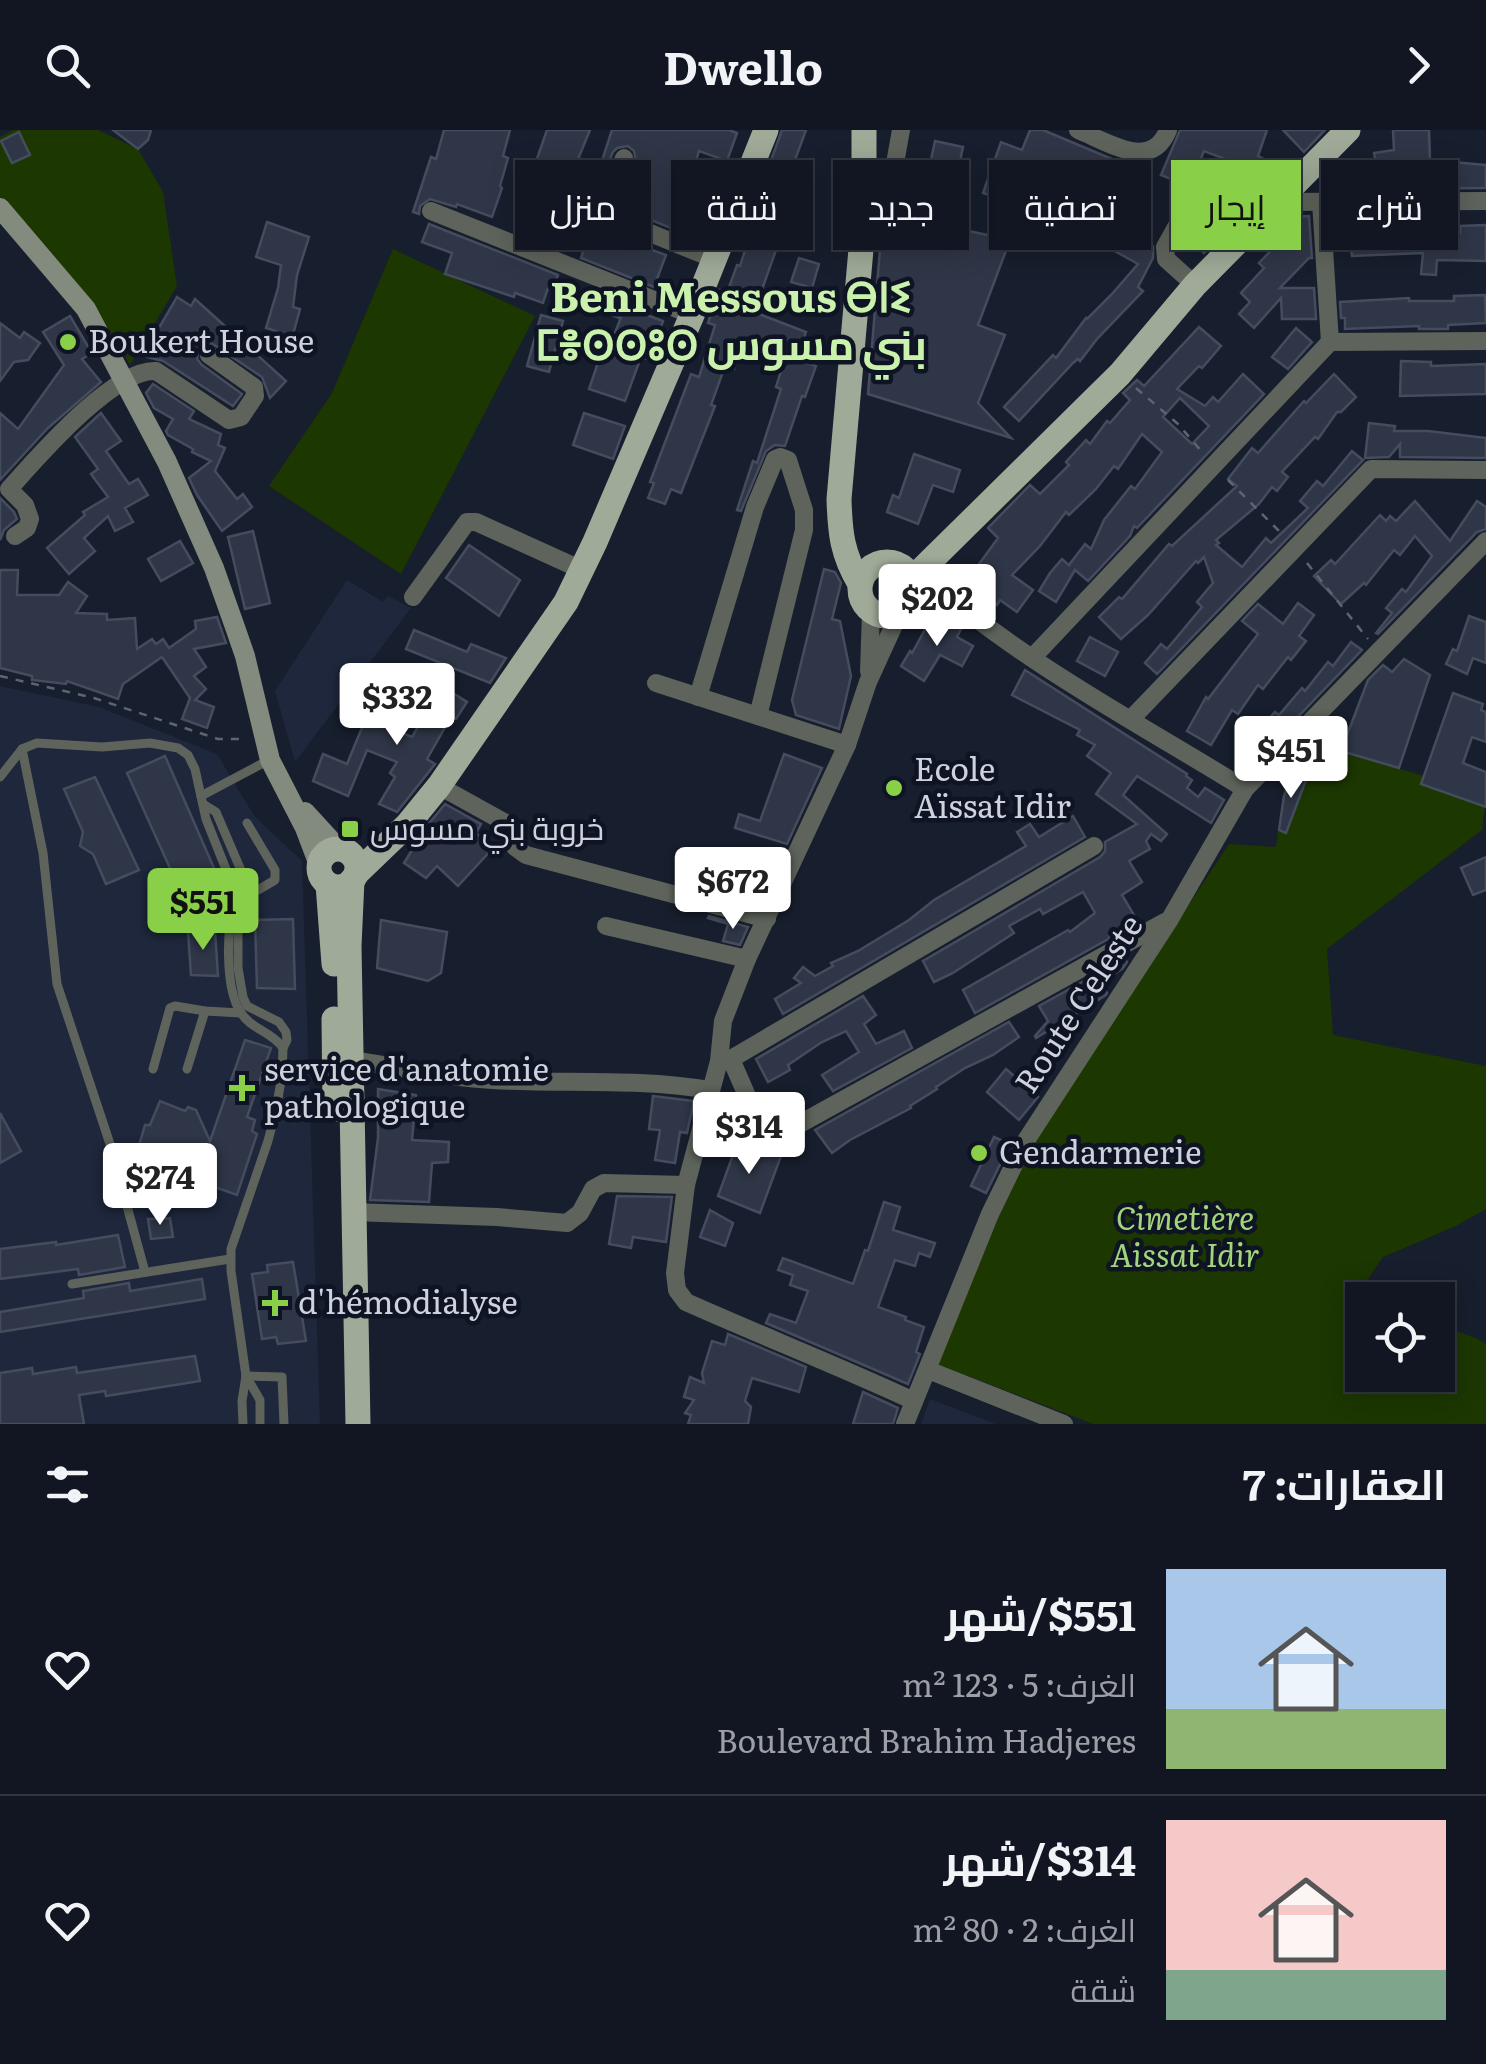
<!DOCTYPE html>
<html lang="ar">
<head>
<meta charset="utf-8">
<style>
  body { margin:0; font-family:Literata,Cairo,"Noto Sans Tifinagh",serif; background:#1e232f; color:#f1f3f6; direction:rtl; height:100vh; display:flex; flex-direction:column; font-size:38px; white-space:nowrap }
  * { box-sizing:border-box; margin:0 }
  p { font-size:32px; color:#9c9fa5 }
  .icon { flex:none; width:55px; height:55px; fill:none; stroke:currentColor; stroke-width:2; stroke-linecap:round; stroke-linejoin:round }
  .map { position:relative; height:1294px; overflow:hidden; direction:ltr }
  .sheet { display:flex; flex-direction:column; background:#111622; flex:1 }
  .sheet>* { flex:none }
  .banner { position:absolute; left:30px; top:30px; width:1428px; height:90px; direction:rtl; display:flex; gap:20px }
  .fabs { position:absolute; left:1345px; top:1152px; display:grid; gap:20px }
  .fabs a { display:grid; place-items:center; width:110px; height:110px; border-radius:0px; background:#111622; box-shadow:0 5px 25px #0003,0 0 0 2px #303540; font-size:50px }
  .price { position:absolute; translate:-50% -85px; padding:0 22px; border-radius:10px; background:#fff; color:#222; font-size:32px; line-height:65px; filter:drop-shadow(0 2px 5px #0008) }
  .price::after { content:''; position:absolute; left:50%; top:60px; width:30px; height:22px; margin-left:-15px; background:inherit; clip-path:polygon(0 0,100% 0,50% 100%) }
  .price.selected { background:#89cf48; color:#111 }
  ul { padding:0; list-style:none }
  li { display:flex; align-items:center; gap:30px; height:250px; padding:0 40px }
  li+li { border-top:2px solid #303540 }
  li span { display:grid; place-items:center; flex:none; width:280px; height:200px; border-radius:0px; color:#555 }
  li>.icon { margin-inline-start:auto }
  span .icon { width:120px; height:120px; fill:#fffc; stroke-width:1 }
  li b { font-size:42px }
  h2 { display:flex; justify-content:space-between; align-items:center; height:120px; padding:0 40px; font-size:42px }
  .chip { padding:0 35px; border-radius:0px; background:#111622; box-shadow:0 5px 25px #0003,0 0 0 2px #303540; font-size:35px; line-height:90px }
  .chip.selected { background:#89cf48; color:#111 }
  header { display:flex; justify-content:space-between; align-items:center; height:130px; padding:0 40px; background:#111622; font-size:45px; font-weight:700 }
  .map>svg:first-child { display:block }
</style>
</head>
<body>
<header><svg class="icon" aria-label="forward" viewBox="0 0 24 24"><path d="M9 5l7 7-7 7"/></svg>Dwello<svg class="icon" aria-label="search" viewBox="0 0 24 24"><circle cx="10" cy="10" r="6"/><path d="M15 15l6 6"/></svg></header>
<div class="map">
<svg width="1486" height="1294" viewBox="0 0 1486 1294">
  <rect width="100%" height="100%" fill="#171e2d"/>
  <!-- built -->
  <g fill="#1e273c">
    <polygon points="347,450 383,472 388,466 411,478 295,632 275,561"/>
    <polygon points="0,556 99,577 217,624 255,687 302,731 320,1294 0,1294"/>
    <polygon points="930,1269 996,1294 921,1294"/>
  </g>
  <!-- green -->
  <g fill="#1c3700">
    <path d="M13,0H98L138,19L163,62L177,156L130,235C95,173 46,121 0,67V7Z"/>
    <polygon points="393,119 535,186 401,444 269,356 332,263"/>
    <polygon points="1308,611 1486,665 1482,700 1327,819 1333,905 1486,936 1486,1079 1456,1096 1383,1127 1355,1168 1362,1171 1362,1245 1438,1245 1438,1195 1476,1208 1486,1214 1486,1294 1093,1294 937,1234 1027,1019 1229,714 1276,717 1284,655"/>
  </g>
  <!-- building -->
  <g fill="#2f3647" stroke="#444c5e" stroke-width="2.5" fill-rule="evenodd">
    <polygon points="113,0 151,0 148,10 138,19"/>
    <polygon points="444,0 510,0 503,26 508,28 500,56 502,58 492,87 457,74 456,77 430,69 420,76 419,84 413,82 431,27 436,29"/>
    <polygon points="547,0 590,0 567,56 546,47 537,73 566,83 553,116 529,106 533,94 518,83"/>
    <polygon points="612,0 729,0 737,3 727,31 699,21 689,54 715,64 707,83 701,81 693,99 676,92 673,99 617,76 636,32 634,21 628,16 617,18 613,22 593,68 590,67"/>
    <polygon points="782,0 806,0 780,71 792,75 754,182 806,202 797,229 816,236 805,267 802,266 785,316 775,315 766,321 741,381 737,380 753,331 757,333 781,259 776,257 786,225 795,228 744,209 734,239 725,236 711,275 715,276 681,363 671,359 665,374 648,368 654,353 650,352 691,244 699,247 715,195 708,193 719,160 727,163 737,135 740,136 768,49 765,47"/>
    <polygon points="1030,0 1043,0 1131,37 1118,68 1126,71 1110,108 1038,76 1045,60 1011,48 1003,70 983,63 1001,12 1022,20"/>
    <polygon points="1180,0 1267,0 1258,26 1275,35 1259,67 1204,123 1190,109 1216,81 1213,79 1221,68 1249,38 1204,21 1200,31 1198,30 1189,56 1161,45"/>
    <polygon points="1283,0 1325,0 1304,22"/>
    <polygon points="1393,0 1429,0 1430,30 1486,35 1486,58 1383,59 1382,56 1361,59 1357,36 1376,33 1374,23 1394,20"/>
    <polygon points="19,2 30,25 12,33 1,11"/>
    <polygon points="935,11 963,17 946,96 1010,110 978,195 1005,205 978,273 1011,308 868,264 883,83 918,90"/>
    <polygon points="1309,86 1312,128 1309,128 1280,158 1314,158 1316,189 1282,189 1281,168 1254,198 1239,184 1250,172 1241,163 1264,138 1259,133 1284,107 1293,114 1291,87"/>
    <polygon points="594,89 598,94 607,99 605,103 666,125 654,157 581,128"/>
    <polygon points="267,92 309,107 297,145 293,177 300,179 291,212 278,208 279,202 266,198 278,158 281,135 256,127"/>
    <polygon points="429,94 558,145 554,156 549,155 543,173 515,163 514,167 445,144 452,123 422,112"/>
    <polygon points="1486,95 1486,131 1437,130 1436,145 1421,144 1423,123 1352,126 1349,103 1419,101 1419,106 1460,103 1460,96"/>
    <polygon points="1120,101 1151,118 1153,117 1153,128 1138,157 1143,161 1097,209 1080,231 1078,229 1073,233 1019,291 1004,277 1053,225 1056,228 1086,188 1087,189 1111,165 1138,134 1113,120"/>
    <polygon points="799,128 819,134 812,158 791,152"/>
    <polygon points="596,160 625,172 619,188 590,177"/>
    <polygon points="1485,165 1486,193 1448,195 1448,199 1419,199 1419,196 1345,199 1345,188 1341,188 1340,172 1409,168 1409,171 1454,171 1454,166"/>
    <polygon points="177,167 191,176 195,169 286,251 270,268 262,247 211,213 199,217 197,229 202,235 242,264 233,276 163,231 147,227 157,210 153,208"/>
    <polygon points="625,177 663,191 649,230 641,227 625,271 589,259 602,221 607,223"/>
    <polygon points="541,185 563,191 549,242 527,236"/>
    <polygon points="70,186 92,223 82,229 101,252 48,298 0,350 0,283 18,299 64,235 43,202"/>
    <polygon points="0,193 20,208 24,202 40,213 28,230 14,232 0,251"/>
    <path d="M1199,197L1221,216L1202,238L1199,236L1177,259L1205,276L1213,267L1218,272L1243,244L1264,264L1137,398L1134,396L1130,406L1088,451L1075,440L1056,472L1039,461L1050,443L1062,429L1070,436L1069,435L1085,414L1091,419L1104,390L1131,356L1135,359L1162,322L1142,304L1118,339L1114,336L1096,359L1069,385L1066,382L1040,416L1012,445L1033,460L1017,482L1000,470L997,475L966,452L998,408L988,398L1030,355L1040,364L1069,335L1066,332L1086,310L1090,314L1107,291L1110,293L1130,270L1123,263L1137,250L1144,256ZM1180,268L1209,296L1192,314L1163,287Z"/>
    <polygon points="1296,198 1312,212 1288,239 1272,227"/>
    <polygon points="1401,231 1431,232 1431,236 1486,234 1486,264 1400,266"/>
    <polygon points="1334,244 1356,267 1341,282 1337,282 1318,309 1315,307 1282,342 1288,347 1277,361 1272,357 1259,374 1216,410 1219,413 1216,415 1242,437 1266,408 1271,413 1308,378 1300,371 1317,351 1323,356 1352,321 1363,330 1157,544 1145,533 1161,514 1167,519 1202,477 1197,472 1213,453 1204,427 1198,433 1196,431 1148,485 1121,509 1099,487 1119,467 1122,469 1169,414 1172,416 1237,356 1228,349 1252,318 1258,323 1304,271 1306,273"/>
    <polygon points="153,254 194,281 189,289 221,304 218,315 225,318 215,341 237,369 243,364 252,377 222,401 197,365 189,348 211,331 192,322 193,319 168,305 166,301 173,289 154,278 146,263"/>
    <polygon points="101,283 121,311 106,321 129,354 138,349 148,365 125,378 133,392 115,401 108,386 84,408 95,421 69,444 47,418 85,385 83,382 108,367 91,344 98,339 75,307"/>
    <polygon points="584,283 625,296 613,329 573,315"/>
    <polygon points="1369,293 1395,296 1394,301 1428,301 1486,308 1486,328 1400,327 1400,314 1389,327 1365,328"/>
    <polygon points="914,324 960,340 953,362 933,355 918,394 887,382 893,365 899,368"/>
    <polygon points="0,368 14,382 17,389 4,400 0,410"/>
    <polygon points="1415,371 1450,411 1477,371 1486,377 1486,399 1477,402 1378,504 1376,503 1392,483 1386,478 1402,459 1406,462 1432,426 1415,406 1400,425 1394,420 1366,455 1364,453 1341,474 1314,446 1331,430 1335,434 1380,385 1386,391 1390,386 1396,391"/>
    <polygon points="253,401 270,473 245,479 228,407"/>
    <polygon points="180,411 193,433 161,451 148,429"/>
    <polygon points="469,415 520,450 499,486 446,448"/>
    <polygon points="824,439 835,442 841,453 832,489 840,491 851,546 839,599 796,585 792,570"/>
    <polygon points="0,440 18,440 17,465 59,465 68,452 87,466 76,483 107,484 107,490 135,488 137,519 152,509 156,514 163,509 169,518 196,499 195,491 217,487 226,513 194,519 206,537 194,546 206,559 195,570 214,577 207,598 182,589 190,568 162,527 123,554 118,569 67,551 66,554 32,550 32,546 0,538"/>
    <polygon points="1298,473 1314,485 1299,506 1306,511 1291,530 1288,527 1263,559 1258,555 1238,584 1232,580 1211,615 1187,601 1206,567 1208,569 1258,504 1242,491 1258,474 1283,494"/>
    <polygon points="946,486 963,495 957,507 973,516 962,536 940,525 924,551 901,536 910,521 912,523 927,496 937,502"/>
    <polygon points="1469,486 1486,492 1486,533 1473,528 1467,544 1446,534 1453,519 1457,521"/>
    <polygon points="414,500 467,522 471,514 506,528 490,553 406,519"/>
    <polygon points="1090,507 1118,522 1105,546 1077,531"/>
    <polygon points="1351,512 1362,520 1268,618 1254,605 1275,582 1279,585 1302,558 1305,561 1328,532 1333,536"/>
    <polygon points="1404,529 1430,545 1399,638 1341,621 1368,550 1383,535 1392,542"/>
    <polygon points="1025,540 1187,644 1186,646 1192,650 1187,658 1198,667 1205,658 1224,670 1211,693 1137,646 1123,665 1167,704 1161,711 1151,704 1146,711 1150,719 1129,731 1142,752 1122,765 1137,790 1109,806 1110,808 975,883 963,860 1068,800 1070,802 1095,783 1083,762 1043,784 1040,779 1009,796 1014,803 953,843 934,852 923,831 1100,727 1105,721 1105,712 1137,694 1096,664 1111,643 1087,626 1095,615 1077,605 1080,600 1012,565"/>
    <polygon points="426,546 467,572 456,589 451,587 427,629 435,634 397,682 379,674 395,647 390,643 397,632 367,620 348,666 313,651 323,624 347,634 366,588 412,607 431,575 416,566"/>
    <polygon points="1453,563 1483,574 1481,580 1486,582 1486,612 1472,607 1463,633 1486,642 1486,677 1421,654"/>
    <polygon points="784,624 822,638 787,714 735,698 739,684 760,691"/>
    <polygon points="165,626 224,761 187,776 127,643"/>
    <polygon points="1292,645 1306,650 1286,703 1279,700 1284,666"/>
    <polygon points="95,647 139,740 106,754 93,724 80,716 83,702 64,659"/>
    <polygon points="445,674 481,694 476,703 494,717 458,756 437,736 426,748 404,733 427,696"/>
    <polygon points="1073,686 1085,707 783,884 775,869 801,853 794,848 803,837 815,846 833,836 831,833 858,821 909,790 934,770 1026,716 1017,702 1030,694 1039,707"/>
    <polygon points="719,726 733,730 732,734 771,747 759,774 712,761 715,753 711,751"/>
    <polygon points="1486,727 1486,760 1473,765 1461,738"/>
    <polygon points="709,786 748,797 740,815 723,811 728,794 708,788"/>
    <polygon points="293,789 295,859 257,858 255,790"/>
    <polygon points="381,790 447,802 441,843 428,851 377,838"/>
    <polygon points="206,801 215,801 218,846 191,845 188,802"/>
    <polygon points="1124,829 1127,832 1123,838 1101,853 1107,863 1106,865 1036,908 1035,906 1048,891 1039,876"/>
    <polygon points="863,866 876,885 864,894 876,914 904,901 912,918 833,961 822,945 859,922 846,901 822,912 788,935 790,940 768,952 756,929"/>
    <polygon points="1009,892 1019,907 993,925 965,938 936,957 937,959 910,976 911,978 850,1010 832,1023 815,1000"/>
    <polygon points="245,910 271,918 247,987 255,990 252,1001 257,1004 237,1065 203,1053 212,1028 185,1022 173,1045 135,1029 145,995 150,995 160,971 185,981 188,977 196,980 210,1011"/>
    <polygon points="1006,939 1038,967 1019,990 987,962"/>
    <polygon points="378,959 416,965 412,1010 449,1012 448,1032 432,1033 429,1072 370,1070 378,1008"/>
    <polygon points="653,966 694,971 687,1003 680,1002 675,1033 655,1030 660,1000 649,999"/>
    <polygon points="0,983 21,1021 0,1033"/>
    <polygon points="994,1007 1010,1014 986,1063 971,1056"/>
    <polygon points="738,1011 755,1017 761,1023 781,1026 760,1083 718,1066"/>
    <polygon points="617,1066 672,1067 666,1112 633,1107 631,1118 609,1114"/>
    <polygon points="884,1072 900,1077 893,1100 935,1113 930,1127 919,1123 915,1136 895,1130 878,1177 906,1187 905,1190 924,1197 916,1222 920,1224 908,1254 766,1193 770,1184 796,1193 808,1161 790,1155 793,1145 778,1140 783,1128 853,1154 865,1120 868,1121"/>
    <polygon points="710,1080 733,1093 725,1116 700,1107"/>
    <polygon points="170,1088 173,1107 151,1109 148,1089"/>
    <polygon points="118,1105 125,1137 79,1145 78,1139 0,1149 0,1119 56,1112 56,1115"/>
    <polygon points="293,1132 306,1211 278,1214 276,1207 262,1209 252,1144 268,1142 267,1135"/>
    <polygon points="202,1149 205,1169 0,1202 0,1182 84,1168 83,1161 129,1153 130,1161"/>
    <polygon points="728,1204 806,1237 799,1262 752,1248 745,1271 751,1277 748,1294 688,1294 691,1285 685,1283 694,1270 684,1267 690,1247 704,1253 702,1243 712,1211 725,1215"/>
    <polygon points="195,1226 200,1251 106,1266 105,1261 79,1265 84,1294 0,1294 0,1243 32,1238 33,1244 76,1237 77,1243"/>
    <polygon points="863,1262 898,1278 893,1294 853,1294"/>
  </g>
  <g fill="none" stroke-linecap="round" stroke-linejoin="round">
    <!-- path -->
    <g stroke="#5e6572" stroke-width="2.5" stroke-dasharray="8 8" stroke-linecap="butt">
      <polyline points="1136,258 1178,294 1202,322"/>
      <polyline points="1228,350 1282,404"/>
      <polyline points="1307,433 1368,509"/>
      <polyline points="0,546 94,568 218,609 244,609"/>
    </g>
    <!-- lane -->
    <g stroke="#5e635b" stroke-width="9">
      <polyline points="22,619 43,723 57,854 110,1014 145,1142"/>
      <path d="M0,647L22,619L37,613L102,617L150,613L178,618L188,625L195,639L206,689L237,767C225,792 225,860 241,883C251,899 272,902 283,918"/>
      <polyline points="201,666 269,630"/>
      <polyline points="203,674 216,682 240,738 247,764 238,796 238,838 243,867 247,876 279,892 286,902 287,910 283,918 282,945 276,980 268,1011 231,1119 231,1141 246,1246 242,1271 243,1294"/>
      <polyline points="246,764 258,760 275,750 275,740 247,693"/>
      <polyline points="153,939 170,878 175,876 205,881 241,883"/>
      <polyline points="187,939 205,881"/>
      <polyline points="72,1154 230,1129"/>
      <polyline points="246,1246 282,1247 284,1294"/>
      <polyline points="246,1246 260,1270 260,1294"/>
    </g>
    <!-- street -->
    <g stroke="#5e635b" stroke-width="18">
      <path d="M1078,0C1108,12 1151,42 1168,0"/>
      <polyline points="624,28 603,77 606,85 714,129"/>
      <polyline points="1279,72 1486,71"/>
      <polyline points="1321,72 1330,212"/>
      <polyline points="431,81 692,185"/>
      <polyline points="864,85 894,39 901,0"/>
      <polyline points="1180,90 1165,117 1166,129 1195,155"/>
      <path d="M15,406L27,398L30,389L25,375L9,359C37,328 114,238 156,241L229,290L241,287L255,266L254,257L209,225"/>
      <path d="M920,442C1016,529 1135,591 1245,659"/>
      <polyline points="413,467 467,392 476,392 582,440"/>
      <path d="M899,484L868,552L847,615L747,829L723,891L719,931L686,1055L675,1143L677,1160L686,1172C762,1206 839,1236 914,1271"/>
      <polyline points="1032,528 1330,212 1486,211"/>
      <polyline points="869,541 871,482"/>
      <polyline points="656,553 847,615"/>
      <polyline points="698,567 755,377 775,329 780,327 788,330 804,380 804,400 758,586"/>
      <polyline points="1131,589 1371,339 1486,340"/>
      <polyline points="439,656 504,692 511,699 515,717 526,725 767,789"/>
      <polyline points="606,796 747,829"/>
      <polyline points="731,929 767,1012 1165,792"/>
      <path d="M352,930C398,937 445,947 492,950C565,954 637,948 710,960"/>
      <polyline points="722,930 731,929 1094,716"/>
      <polyline points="352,1082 497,1087 567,1093 580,1083 593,1059 604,1053 686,1055"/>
      <polyline points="928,1240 1064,1294"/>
      <polyline points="905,1294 990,1084 1025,1012 1170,789 1245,659 1486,411"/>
    </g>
    <!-- secondary -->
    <g stroke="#838b7e" stroke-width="20">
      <polyline points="0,78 86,179 167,332 214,438 236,500 245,526 270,630 305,698 319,735"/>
      <polyline points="305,682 338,718"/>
    </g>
    <!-- primary -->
    <g stroke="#9faa98" stroke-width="25">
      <circle cx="887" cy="459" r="27"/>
      <polyline points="912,449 1120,244 1195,155 1348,0"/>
      <path d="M860,454C842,424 840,403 839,369L864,85V0"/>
      <circle cx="338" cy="738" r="19"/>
      <polyline points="356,744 408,694 439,656 566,472 595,412 692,185 766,0"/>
      <polyline points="352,750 349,816 358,1294"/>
      <polyline points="328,754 334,834"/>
      <polyline points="334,889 335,979"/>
    </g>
  </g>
  <!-- markers -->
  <g fill="#89cf48" stroke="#0e1423" stroke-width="4">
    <circle cx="68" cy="212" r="10"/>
    <circle cx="894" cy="658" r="10"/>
    <rect x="340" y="689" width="20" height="20" rx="5"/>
    <path d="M237 943h10v10h10v10h-10v10h-10v-10h-10v-10h10z"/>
    <circle cx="979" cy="1023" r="10"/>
    <path d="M270 1158h10v10h10v10h-10v10h-10v-10h-10v-10h10z"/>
  </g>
  <g text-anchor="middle" stroke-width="9" stroke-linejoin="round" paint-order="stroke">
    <!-- poi labels -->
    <g font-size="32" fill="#cdd2dd" stroke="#0e1423" text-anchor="start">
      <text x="88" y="223">Boukert House</text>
      <text x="914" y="651">Ecole<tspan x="914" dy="37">Aïssat Idir</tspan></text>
      <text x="370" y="710">خروبة بني مسوس</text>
      <text x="264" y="951">service d'anatomie<tspan x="264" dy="37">pathologique</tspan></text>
      <text x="999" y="1034">Gendarmerie</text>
      <text x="298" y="1184">d'hémodialyse</text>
    </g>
    <!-- street labels -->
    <g font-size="32" fill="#cdd2dd" stroke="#0e1423">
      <text transform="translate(1079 874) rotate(-57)" y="11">Route Celeste</text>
    </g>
    <!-- park labels -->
    <g font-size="32" font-style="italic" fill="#a2d47c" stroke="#0e1423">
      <text x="1185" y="1100">Cimetière<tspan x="1185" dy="37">Aissat Idir</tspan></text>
    </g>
    <!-- district labels -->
    <g font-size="42" font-weight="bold" fill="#caf2ad" stroke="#0e1423">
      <text x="731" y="182">Beni Messous ⴱⵏⵉ<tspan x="731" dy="48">ⵎⴻⵙⵙⵓⵙ بني مسوس</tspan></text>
    </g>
  </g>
</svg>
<div class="fabs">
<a><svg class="icon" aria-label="locate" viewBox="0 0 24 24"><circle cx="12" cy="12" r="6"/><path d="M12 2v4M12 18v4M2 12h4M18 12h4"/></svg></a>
</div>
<b class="price" style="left:937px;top:519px">$202</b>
<b class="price" style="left:397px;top:618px">$332</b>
<b class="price" style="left:1291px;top:671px">$451</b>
<b class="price" style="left:733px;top:802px">$672</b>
<b class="price selected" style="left:203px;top:823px">$551</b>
<b class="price" style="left:749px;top:1047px">$314</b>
<b class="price" style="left:160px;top:1098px">$274</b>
<div class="banner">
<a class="chip">شراء</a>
<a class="chip selected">إيجار</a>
<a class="chip">تصفية</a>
<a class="chip">جديد</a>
<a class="chip">شقة</a>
<a class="chip">منزل</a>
</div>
</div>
<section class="sheet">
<h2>العقارات: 7<svg class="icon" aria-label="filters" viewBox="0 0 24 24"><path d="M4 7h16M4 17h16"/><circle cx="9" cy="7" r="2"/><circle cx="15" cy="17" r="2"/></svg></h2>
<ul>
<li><span style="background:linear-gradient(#a9c7e8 70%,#8fb573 0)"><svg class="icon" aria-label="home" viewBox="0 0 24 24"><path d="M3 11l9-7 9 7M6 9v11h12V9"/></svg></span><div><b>$551/شهر</b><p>الغرف: 5 · 123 m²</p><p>Boulevard Brahim Hadjeres</p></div><svg class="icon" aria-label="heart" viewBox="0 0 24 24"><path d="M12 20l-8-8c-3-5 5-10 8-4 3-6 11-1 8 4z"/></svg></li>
<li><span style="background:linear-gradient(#f6c9c9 75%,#7fa58c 0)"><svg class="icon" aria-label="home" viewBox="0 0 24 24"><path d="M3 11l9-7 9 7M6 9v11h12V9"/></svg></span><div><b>$314/شهر</b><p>الغرف: 2 · 80 m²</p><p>شقة</p></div><svg class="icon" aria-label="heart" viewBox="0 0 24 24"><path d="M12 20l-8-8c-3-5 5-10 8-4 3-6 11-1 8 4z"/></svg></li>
</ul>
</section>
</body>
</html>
